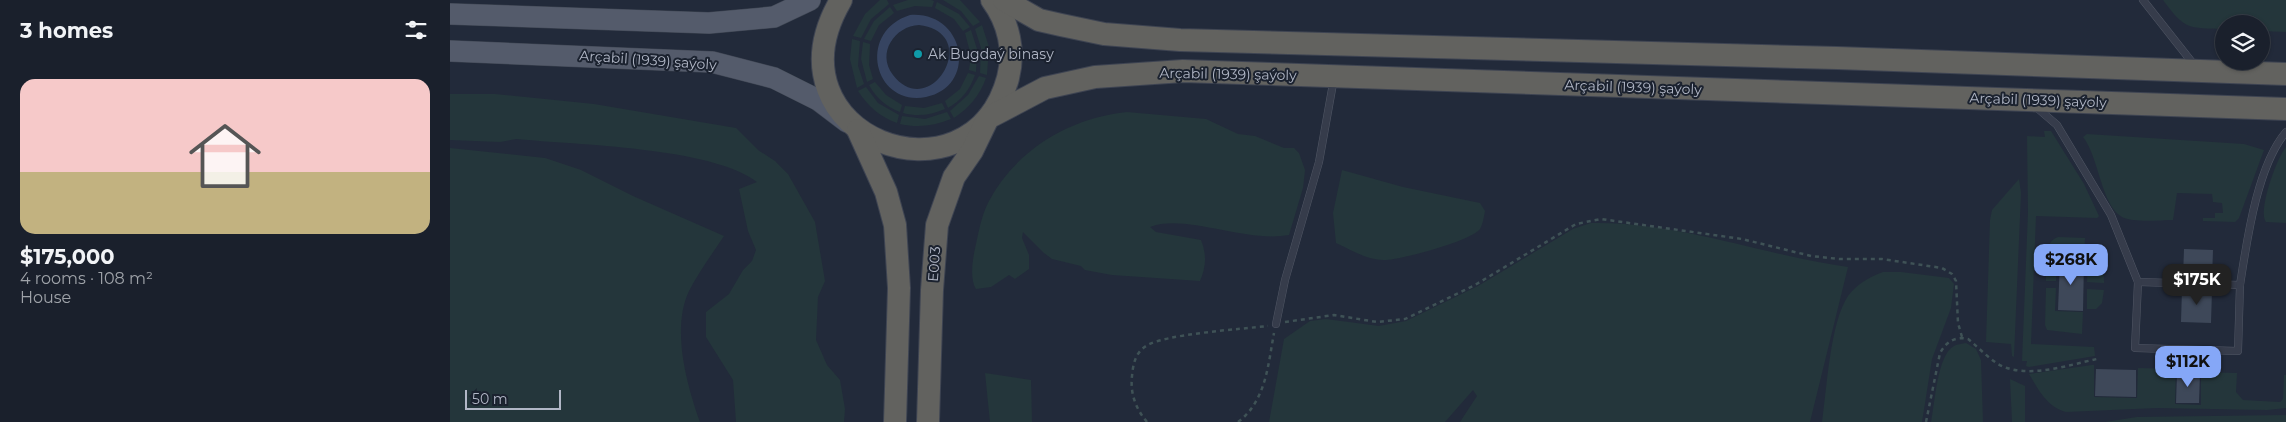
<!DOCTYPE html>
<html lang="en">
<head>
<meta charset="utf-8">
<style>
  body { margin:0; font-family:Montserrat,sans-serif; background:#272d38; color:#f1f3f6; height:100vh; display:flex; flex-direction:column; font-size:19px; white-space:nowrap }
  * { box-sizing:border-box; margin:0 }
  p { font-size:16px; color:#9fa3a9 }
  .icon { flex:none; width:28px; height:28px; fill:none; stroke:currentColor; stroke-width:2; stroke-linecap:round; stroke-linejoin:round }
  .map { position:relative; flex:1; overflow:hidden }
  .side { display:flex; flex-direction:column; background:#1a202c; width:450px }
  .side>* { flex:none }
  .tools { position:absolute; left:1765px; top:15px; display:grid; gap:10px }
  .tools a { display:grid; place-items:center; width:55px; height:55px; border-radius:50%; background:#1a202c; box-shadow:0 1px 4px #0004,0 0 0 1px #383e48; font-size:25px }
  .scale { position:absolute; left:15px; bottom:12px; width:96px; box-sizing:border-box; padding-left:5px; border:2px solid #b1b7c6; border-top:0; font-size:14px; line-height:18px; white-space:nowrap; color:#b1b7c6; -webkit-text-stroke:4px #1b222f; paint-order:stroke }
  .price { position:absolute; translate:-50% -42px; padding:0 11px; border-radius:10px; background:#85a7f7; color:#111; font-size:16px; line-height:32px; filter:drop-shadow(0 1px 2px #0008) }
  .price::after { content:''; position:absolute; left:50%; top:30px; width:15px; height:11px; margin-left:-8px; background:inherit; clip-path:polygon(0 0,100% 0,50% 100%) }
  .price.active { background:#222; color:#fff }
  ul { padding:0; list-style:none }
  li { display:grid; align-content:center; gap:10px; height:265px; padding:0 20px }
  li span { display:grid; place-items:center; height:155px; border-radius:15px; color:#555 }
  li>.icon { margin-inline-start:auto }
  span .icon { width:90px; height:90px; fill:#fffc; stroke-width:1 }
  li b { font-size:21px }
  h2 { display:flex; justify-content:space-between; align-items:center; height:60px; padding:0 20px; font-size:21px }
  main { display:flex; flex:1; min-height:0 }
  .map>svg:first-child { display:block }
</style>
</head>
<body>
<main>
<section class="side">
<h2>3 homes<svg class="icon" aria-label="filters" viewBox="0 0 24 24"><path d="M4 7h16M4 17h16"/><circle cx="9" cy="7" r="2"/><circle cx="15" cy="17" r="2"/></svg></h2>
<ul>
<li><span style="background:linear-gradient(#f6c9c9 60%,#c2b280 0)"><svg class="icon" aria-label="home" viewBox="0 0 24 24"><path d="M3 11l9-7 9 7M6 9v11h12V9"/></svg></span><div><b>$175,000</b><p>4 rooms · 108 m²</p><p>House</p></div></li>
</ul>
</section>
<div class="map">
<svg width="1836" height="422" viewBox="0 0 1836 422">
  <rect width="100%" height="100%" fill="#222a3a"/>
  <!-- green -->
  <g fill="#24363b">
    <polygon points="430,0 437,0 439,4 421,19 411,38 403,36 415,14"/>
    <polygon points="458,0 481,0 484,1 482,7 465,6 447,11 443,5"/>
    <polygon points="493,0 510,0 530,22 523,26 511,11"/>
    <path d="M1713,0H1836V32L1811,31V24H1774V29C1738,28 1735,30 1713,0Z"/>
    <polygon points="487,2 509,14 520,27 513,31 504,19 485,8"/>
    <polygon points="440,7 444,13 429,25 421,41 414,39 424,21"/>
    <polygon points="532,25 539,47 537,75 530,73 531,48 525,29"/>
    <polygon points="521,30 527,49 526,72 519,70 521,56 515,33"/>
    <polygon points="402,39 410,41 408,66 414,84 407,88 400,59"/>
    <polygon points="413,42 420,44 419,65 423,79 417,82 411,59"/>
    <path d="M518,73L525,75C520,89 512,100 498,108L495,101L510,89Z"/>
    <path d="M529,76L536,78C530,95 519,108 504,118L500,111L518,95Z"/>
    <path d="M425,82L436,95L452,105L450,112C437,107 426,98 419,85Z"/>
    <path d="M416,87L428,103L449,115L447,123C430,117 418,106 408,91Z"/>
    <path d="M0,94H45L144,104L286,128L308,150L325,161L338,174L365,222L375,281L368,297L366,340L377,365L390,380L395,409L394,422H286L283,380L256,337V312L279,294L293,270L302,261L306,250L298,231L289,189L307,182C261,147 127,145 66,139L50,142L0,140Z"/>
    <path d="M492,103L495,109C481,115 468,117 453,113L455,106L474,108Z"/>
    <path d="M497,112L501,119C484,126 468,128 450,124L452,116L475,119Z"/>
    <path d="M677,112L756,119L788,134L805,136L834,148H844L849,153L855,170L853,188L839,235C795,243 735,213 700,227L706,232L751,240C757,255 756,267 750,281L662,275L635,270L631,266L602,259L594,253L573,232L572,238L579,255V269L565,279L559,275L541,287L526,289C519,278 523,257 526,244C529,230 532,214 539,201C567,149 620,118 677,112Z"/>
    <polygon points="1594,131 1601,131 1634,184 1649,216 1647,218 1586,216 1581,344 1644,347 1645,356 1579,367 1576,366 1577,361 1572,361 1578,212 1577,136 1595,137"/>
    <path d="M1637,134L1794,144L1814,150L1789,218L1785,222L1753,221V218H1765V213H1773L1772,203L1763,202L1762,194L1727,193L1723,220C1711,220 1683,223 1672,217C1651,205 1649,157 1633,137Z"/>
    <path d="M1836,147V223L1816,222C1807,212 1827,157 1836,147Z"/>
    <path d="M0,148L95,158L131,170L183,196L274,236C262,254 249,272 239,291C221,329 237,385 250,422H0Z"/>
    <path d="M892,170L953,187L1030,203L1035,211C1034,216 1033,224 1030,229C1021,241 953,259 936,260C918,261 902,250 886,243L883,213Z"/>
    <polygon points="1569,179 1571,193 1564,357 1562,356 1561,344 1536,342 1540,220 1542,210"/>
    <path d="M1141,223C1228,221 1312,255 1398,267L1360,422H1010L1027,396L1023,390L995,422H819L834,339L860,321L876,319L929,326L956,321L1028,286L1123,229Z"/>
    <path d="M1608,237L1635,238L1634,260L1607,259L1606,281H1596C1596,267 1592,243 1608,237Z"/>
    <path d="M1638,261C1652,262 1654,270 1654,283L1637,282Z"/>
    <path d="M1433,272H1451L1499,278L1504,284L1501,308L1482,359L1472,422H1372C1377,388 1380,323 1398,296C1407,284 1419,277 1433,272Z"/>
    <polygon points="1596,288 1606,288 1605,311 1633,312 1632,334 1597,330 1595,325"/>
    <polygon points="1637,289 1654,290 1652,303 1646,309 1637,309"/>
    <path d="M1516,343L1526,349L1531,360L1533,422H1481C1485,404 1487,355 1504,346C1507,344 1512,344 1516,343Z"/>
    <path d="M1642,365H1644V397L1687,398L1688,368L1726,369L1725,404L1751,405V372L1787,373L1786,392L1793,400L1830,402L1833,399L1834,375H1836V408L1817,410L1707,408L1616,412C1596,406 1589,390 1579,374Z"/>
    <polygon points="535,373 581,380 582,422 540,422"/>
    <polygon points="1560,379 1575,386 1575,422 1562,422"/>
    <polygon points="1836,415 1836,422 1655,422 1687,417"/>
  </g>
  <!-- water -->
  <path fill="#364461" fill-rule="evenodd" d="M460,15C516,11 528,87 476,97C424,107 406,32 460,15ZM469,25C534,33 480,123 443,75C426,53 445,26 469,25Z"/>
  <!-- building -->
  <g fill="#3e4859">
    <polygon points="1734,249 1763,250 1762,279 1733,278"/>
    <polygon points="1610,260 1634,261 1633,311 1608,310"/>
    <polygon points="1732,289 1762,290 1761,323 1731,322"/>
    <polygon points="1646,369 1686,370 1686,397 1645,396"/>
    <polygon points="1727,373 1750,374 1749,403 1726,403"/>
  </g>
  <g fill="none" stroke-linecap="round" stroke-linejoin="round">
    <defs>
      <g id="service">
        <polyline points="1693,0 1745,66"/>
        <path d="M1586,107L1607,125L1661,215L1688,282L1790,285C1797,240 1807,166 1836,132"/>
        <polyline points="1688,282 1685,348 1788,351 1790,285"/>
        <polyline points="826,324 835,280 869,162 884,78"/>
      </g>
      <g id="primary">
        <polyline points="0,14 259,23 324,17 360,0"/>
        <polyline points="0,51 262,62 324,78 368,100 397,122"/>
      </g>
      <g id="trunk">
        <path d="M391,0C311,137 521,214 558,78C565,51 559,23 542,0"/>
        <polyline points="554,0 589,20 611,25 654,34 730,40 1387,58 1836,74"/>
        <polyline points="408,130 436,192 445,225 449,288 445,422"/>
        <polyline points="478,422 482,290 487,225 504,177 522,151 538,118 595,88 645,77 733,71 1836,109"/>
      </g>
    </defs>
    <!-- service casing -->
    <use href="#service" stroke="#515765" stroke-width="8"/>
    <!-- primary casing -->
    <use href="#primary" stroke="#3f4653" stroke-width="22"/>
    <!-- trunk casing -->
    <use href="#trunk" stroke="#3e4452" stroke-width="24"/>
    <!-- path -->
    <g stroke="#3f5256" stroke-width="2.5" stroke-dasharray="4 4" stroke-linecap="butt">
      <polyline points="835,322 884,315 927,322 955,319 1025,285 1126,224 1151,219 1292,239 1361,256 1389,259 1432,259 1492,268 1502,274 1506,281 1508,323 1512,337"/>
      <path d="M697,422C686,409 680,394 682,376C683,365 685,353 696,346C714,334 792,329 818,326"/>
      <path d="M788,422C816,401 818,365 824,333"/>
      <path d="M1476,422L1490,353C1496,342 1505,336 1518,339C1528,347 1537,357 1548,364C1576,380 1618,365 1647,359"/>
    </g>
    <!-- service -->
    <use href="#service" stroke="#363c4b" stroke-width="7"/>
    <!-- primary -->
    <use href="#primary" stroke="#545b6b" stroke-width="21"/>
    <!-- trunk -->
    <use href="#trunk" stroke="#62625f" stroke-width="22"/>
  </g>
  <!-- markers -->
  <circle fill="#0f9aa8" stroke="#1b222f" stroke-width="2" cx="468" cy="54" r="5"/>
  <g text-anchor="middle" stroke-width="4" stroke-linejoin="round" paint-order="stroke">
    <!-- poi labels -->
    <g font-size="14" fill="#b1b7c6" stroke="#1b222f" text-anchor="start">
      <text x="478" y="59">Ak Bugdaý binasy</text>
    </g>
    <!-- street labels -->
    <g font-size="14" fill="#b1b7c6" stroke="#1b222f">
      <text transform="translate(198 60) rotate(4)" y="5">Arçabil (1939) şaýoly</text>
      <text transform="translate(778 74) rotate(1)" y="5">Arçabil (1939) şaýoly</text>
      <text transform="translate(1183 87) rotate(2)" y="5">Arçabil (1939) şaýoly</text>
      <text transform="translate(1588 100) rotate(2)" y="5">Arçabil (1939) şaýoly</text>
      <text transform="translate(484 264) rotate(-86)" y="5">E003</text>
    </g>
  </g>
</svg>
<div class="tools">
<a><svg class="icon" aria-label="layers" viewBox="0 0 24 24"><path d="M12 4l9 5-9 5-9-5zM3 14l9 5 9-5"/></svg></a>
</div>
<div class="scale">50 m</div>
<b class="price" style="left:1621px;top:286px">$268K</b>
<b class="price active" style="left:1747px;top:306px">$175K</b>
<b class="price" style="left:1738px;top:388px">$112K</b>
</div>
</main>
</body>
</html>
